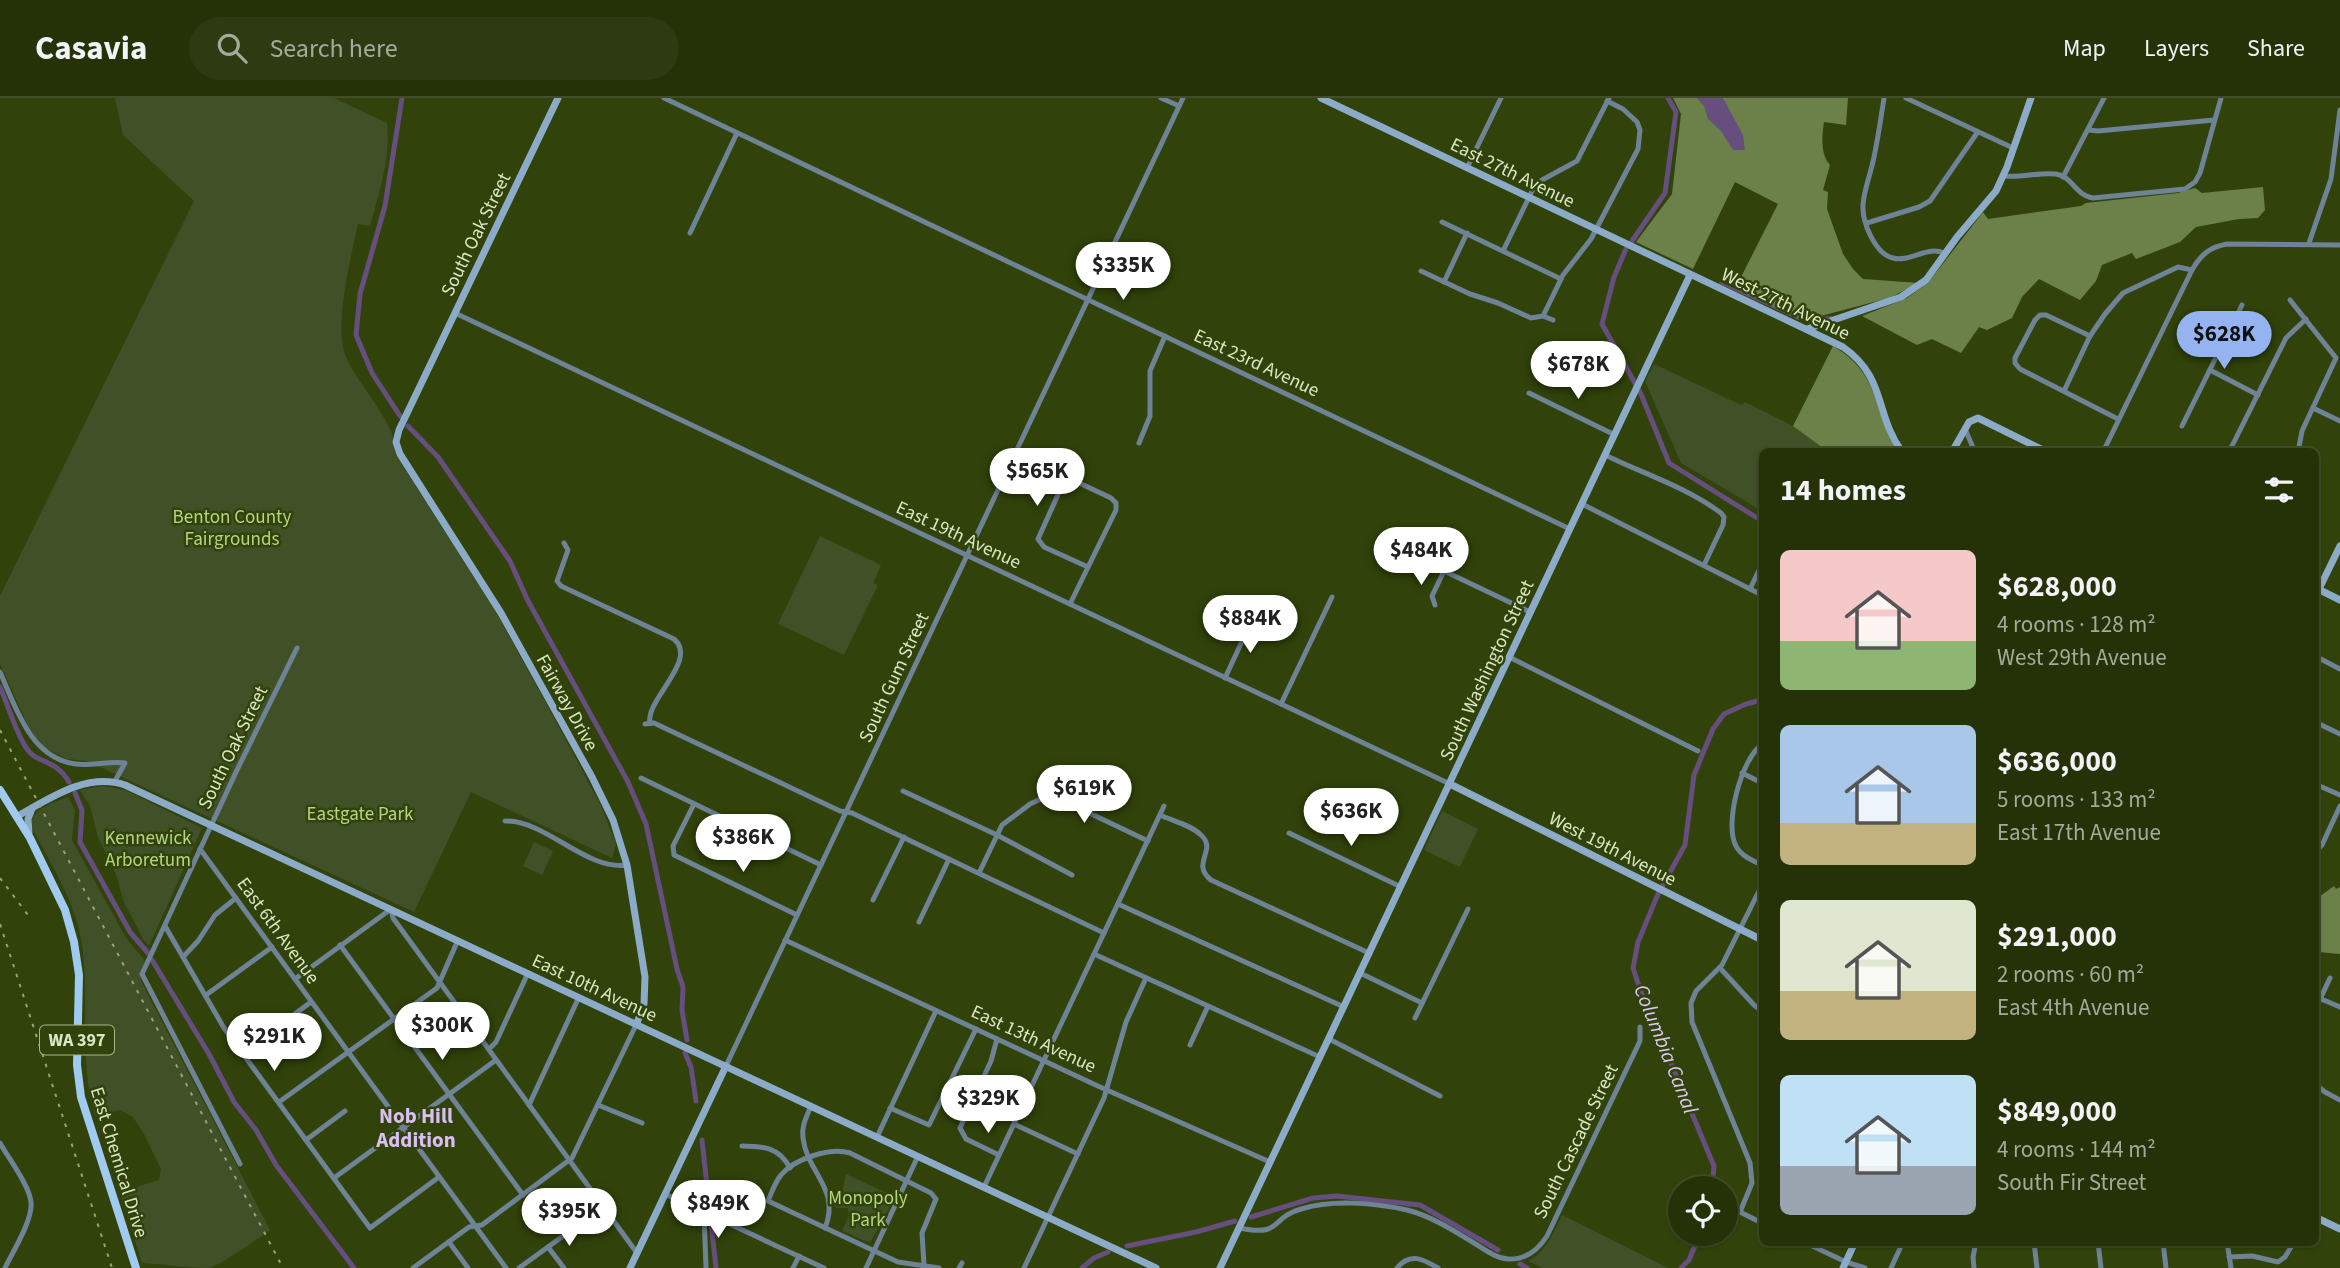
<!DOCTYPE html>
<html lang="en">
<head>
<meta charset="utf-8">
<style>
  body { margin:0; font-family:"Source Sans 3",sans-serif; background:#2d3a12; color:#f1f3f6; height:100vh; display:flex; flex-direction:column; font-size:26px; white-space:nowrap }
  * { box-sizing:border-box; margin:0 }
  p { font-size:23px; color:#a3aa9c }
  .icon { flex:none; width:38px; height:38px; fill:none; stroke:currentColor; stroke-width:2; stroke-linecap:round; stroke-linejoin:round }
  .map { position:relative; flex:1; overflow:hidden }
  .panel { position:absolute; left:1759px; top:350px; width:560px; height:798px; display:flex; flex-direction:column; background:#253208; border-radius:10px; box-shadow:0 2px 5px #0004,0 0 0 2px #424d29 }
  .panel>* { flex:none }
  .controls { position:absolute; left:1668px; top:1078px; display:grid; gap:14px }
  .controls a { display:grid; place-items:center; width:70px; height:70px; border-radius:50%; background:#253208; box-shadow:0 2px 5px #0004,0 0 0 2px #424d29; font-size:35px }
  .price { position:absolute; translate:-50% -60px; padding:0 16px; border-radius:24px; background:#fff; color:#222; font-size:23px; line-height:46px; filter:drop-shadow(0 2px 4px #0008) }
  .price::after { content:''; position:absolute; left:50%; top:42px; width:21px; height:16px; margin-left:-10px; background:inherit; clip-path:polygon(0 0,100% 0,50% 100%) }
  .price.on { background:#95b2f1; color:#111 }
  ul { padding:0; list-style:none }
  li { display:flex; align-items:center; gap:21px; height:175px; padding:0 21px }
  li span { display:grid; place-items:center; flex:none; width:196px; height:140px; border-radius:10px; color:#555 }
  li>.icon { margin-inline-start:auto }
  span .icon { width:84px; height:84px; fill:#fffc; stroke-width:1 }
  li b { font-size:30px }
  h2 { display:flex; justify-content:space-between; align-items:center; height:84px; padding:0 21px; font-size:30px }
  header { display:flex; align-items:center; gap:42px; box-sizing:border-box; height:98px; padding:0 35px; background:#253208; border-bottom:2px solid #424d29 }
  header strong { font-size:33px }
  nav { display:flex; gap:38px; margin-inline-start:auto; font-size:24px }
  .search { width:490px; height:63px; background:#2d3a12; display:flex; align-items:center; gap:18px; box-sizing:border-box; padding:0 24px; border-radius:38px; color:#a3aa9c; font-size:26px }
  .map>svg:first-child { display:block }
</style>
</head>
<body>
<header>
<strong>Casavia</strong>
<div class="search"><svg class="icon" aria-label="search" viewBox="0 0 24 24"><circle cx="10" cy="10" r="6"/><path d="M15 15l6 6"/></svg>Search here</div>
<nav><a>Map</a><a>Layers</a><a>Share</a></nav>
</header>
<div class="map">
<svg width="2340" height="1170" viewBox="0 0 2340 1170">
  <rect width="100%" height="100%" fill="#31430a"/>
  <!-- green -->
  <g fill="#415127">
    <path d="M115,0H334L387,25C391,59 379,95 370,128L358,126C351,159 333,229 346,259C358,285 379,307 391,333C394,341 394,350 397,359L493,509L552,616L601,708L616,746L612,760L471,694L414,814L87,663L67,661L45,650L30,632L0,566V498L194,103L123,37Z"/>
    <polygon points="1654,266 1741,307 1745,304 1793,328 1827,353 1762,354 1762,413 1681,365 1645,283"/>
    <polygon points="820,438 881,467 873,485 878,487 844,557 778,526"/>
    <polygon points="102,688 125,692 202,730 149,848 143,841 123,802 117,779 98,739 90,708 80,692"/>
    <path d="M68,699L75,712L72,742L126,840L145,863L140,875L141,883L270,1132C258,1140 220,1168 208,1170C186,1170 164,1166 142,1165L120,1094L159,1082L161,1071L144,1036L133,1019L120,1012L95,1017C78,961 90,903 82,846C76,804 50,765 31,728C31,710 54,705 68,699Z"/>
    <polygon points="1442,713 1478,731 1460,769 1424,752"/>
    <polygon points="534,744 553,753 542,777 523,768"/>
    <polygon points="846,1076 895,1099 870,1145 842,1133 849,1118 848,1110 836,1110 834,1102 845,1098 843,1089"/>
    <path d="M1562,1117L1668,1170H1542L1529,1163C1547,1152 1553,1136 1562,1117Z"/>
  </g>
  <!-- forest -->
  <g fill="#6c814a">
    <path d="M1673,0H1848L1846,27L1824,24C1822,37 1820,56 1830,67L1823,92L1828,94L1827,111L1843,156L1853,171L1863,181L1919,185L1889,200L1802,223L1735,191L1778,106L1735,84L1693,171L1636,144L1672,96L1681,16Z"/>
    <polygon points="2263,89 2265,112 2258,120 2239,121 2196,129 2180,144 2136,161 2132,155 2102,167 2096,183 2080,202 2039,181 2022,199 2012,220 1987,232 1979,229 1961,255 1932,241 1917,247 1862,218 1907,200 1928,185 1983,114 1988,121 2081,108 2086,105 2178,95 2195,90 2202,95"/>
    <path d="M1833,248C1881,276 1872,311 1897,353H1827L1793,328Z"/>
    <polygon points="2334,788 2336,791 2340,789 2340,856 2318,854 2315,856 2315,802"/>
  </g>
  <!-- water -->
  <polygon fill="#664e7f" points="1697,0 1723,0 1743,37 1745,52 1733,52 1721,33 1708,21 1704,8"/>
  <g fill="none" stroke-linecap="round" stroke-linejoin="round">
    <!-- stream -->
    <polyline stroke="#664e7f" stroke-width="2" points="1720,185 1799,221 1831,219"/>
    <!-- canal -->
    <g stroke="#664e7f" stroke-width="5">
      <polyline points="1632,143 1665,95 1676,14 1668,0"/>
      <polyline points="1626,151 1614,179 1602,226 1641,296 1669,365 1762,423"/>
      <polyline points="400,318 372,275 356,237 360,196 385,108 402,0"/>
      <polyline points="408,328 438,359 510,463 527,501 628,684 646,726 677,871 683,889 682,912 687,942"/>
      <path d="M0,589C8,607 16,635 27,651C37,666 55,660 69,684"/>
      <polyline points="75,695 82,712 80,744 130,834 148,855"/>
      <polyline points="152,862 209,956 234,1004 256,1032 276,1067 354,1170"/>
      <polyline points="685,955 691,969 696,1003"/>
      <polyline points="702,1042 716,1170"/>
      <polyline points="1712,1090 1714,1068 1641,894 1633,870 1638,844 1658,796 1685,747 1694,677 1713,631 1724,616 1746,606 1762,602"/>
      <polyline points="1251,1119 1313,1100 1337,1098 1420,1107 1498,1152"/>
      <polyline points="1127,1148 1196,1134 1235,1123"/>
      <polyline points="1520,1166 1527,1170"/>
      <polyline points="1082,1170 1094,1160 1108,1154"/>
      <polyline points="1681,1170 1689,1162 1700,1136"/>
    </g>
    <!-- street -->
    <g stroke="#6f8396" stroke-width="5">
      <polyline points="664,0 1570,431"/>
      <polyline points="1161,0 1179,8"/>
      <path d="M1884,0C1881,20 1878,40 1874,59C1871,75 1864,91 1863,107C1862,124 1875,156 1893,160C1910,165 1929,146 1945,156"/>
      <polyline points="1906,0 2013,50"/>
      <polyline points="2089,32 2098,33 2214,22"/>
      <polyline points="1467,70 1501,0"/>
      <path d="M2004,78C2021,80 2039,74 2056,76C2072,78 2076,98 2093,100L2185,91L2195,84L2200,75L2221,0"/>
      <polyline points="2063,79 2104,0"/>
      <polyline points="1442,124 1561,181"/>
      <polyline points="1867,125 1919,109 1930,103 1977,35"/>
      <polyline points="690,135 737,35"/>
      <polyline points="2309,145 2331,81 2340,12"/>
      <polyline points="1503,153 1533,91 1542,82 1577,63 1609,0"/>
      <polyline points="1421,173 1470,196 1498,205 1531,220 1543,218 1563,177 1591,141 1638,51 1640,32 1637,24 1623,11 1607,3"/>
      <polyline points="1444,184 1467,135"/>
      <polyline points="2290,202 2336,260 2302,333 2298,354"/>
      <polyline points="455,215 1450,686"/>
      <polyline points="1543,218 1553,222"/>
      <polyline points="2090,238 2046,217 2040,217 2035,222 2015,260 2015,265 2020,271 2118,321"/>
      <polyline points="2210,272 2258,297"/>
      <polyline points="2064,293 2090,238 2105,216 2123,195 2178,169 2192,172"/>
      <polyline points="1529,295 1615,337"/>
      <polyline points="2313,310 2340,323"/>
      <polyline points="2182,328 2242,207"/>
      <polyline points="1965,331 1975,354"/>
      <polyline points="1139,345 1150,318 1150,273 1165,238"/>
      <path d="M2103,354L2192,172C2201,156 2210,149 2227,146L2340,147"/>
      <polyline points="2229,354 2286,240 2306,221"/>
      <polyline points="1016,355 1111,400 1116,405 1116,412 1070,506"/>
      <path d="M1605,357C1644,376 1686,389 1721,415L1724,419L1723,427L1704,467"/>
      <polyline points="1066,379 1038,441 1044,449 1088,469"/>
      <polyline points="1582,406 1762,497"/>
      <path d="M564,445L568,452L557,483L561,488L674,541C699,562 645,602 650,625"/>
      <polyline points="1421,462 1530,514"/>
      <polyline points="1750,491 1762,466"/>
      <polyline points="1435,507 1432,498 1444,473"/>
      <polyline points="2315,558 2340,571"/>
      <polyline points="1509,559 1698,653"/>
      <path d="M0,574C16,610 31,661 76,666C93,668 108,663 125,665L115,683"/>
      <polyline points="1225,580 1251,524"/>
      <polyline points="1281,606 1332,499"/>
      <polyline points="2315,624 2340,636"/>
      <polyline points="645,626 654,625 840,713 852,715 1104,835"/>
      <path d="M1762,647C1741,660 1724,727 1736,748C1741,758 1752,762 1762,767"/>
      <polyline points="1742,675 1762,685"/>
      <polyline points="641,680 821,767"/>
      <polyline points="2315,686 2340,697"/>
      <polyline points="903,693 997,737 1072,777"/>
      <polyline points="694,706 673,748 674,757 797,817"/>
      <path d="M1160,717C1173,723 1191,727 1201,737C1218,752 1190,765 1211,782L1369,855"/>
      <path d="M505,723C546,722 586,773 627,767"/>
      <polyline points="1289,735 1401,789"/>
      <polyline points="200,751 506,1170"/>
      <polyline points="2315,754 2322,747 2340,708"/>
      <polyline points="979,775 1002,727 1030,706 1043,700 1062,702 1148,743"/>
      <polyline points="873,802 904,739"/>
      <polyline points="1118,806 1344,909"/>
      <polyline points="919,824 949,761"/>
      <polyline points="165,828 224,930 370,1130 439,1079"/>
      <polyline points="785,842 1100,989 1270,1064"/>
      <polyline points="340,847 523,1097"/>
      <polyline points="1094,856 1320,959"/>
      <polyline points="183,859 198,843 215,817 236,800"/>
      <polyline points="1720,870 1754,907 1762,913"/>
      <polyline points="1360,875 1422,905"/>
      <polyline points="295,881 391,811 393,820 637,1155"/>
      <polyline points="206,897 272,849"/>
      <polyline points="2321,901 2340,909"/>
      <polyline points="2315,912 2330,880"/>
      <polyline points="1415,920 1468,811"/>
      <polyline points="997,941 991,963 960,1030 966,1041 999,1057"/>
      <polyline points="1329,941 1440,998"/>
      <polyline points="1190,947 1208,908"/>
      <polyline points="489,951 496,944 528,875"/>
      <polyline points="242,955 311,904"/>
      <polyline points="726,968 1183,0"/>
      <polyline points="2315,986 2325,994 2340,1002"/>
      <polyline points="279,1004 437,890 458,842"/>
      <polyline points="529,1007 579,899"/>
      <polyline points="598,1007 642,1025"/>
      <path d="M811,1008C807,1018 801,1028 803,1040C807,1075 841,1091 825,1130"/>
      <polyline points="890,1010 929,1027 976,931"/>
      <polyline points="1014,1026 1078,1056"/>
      <polyline points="877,1039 936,913"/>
      <polyline points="306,1042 345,1013"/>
      <path d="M0,1045C9,1061 29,1087 31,1104C33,1122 13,1153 5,1170"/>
      <path d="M742,1048C763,1048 779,1049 790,1070"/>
      <polyline points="240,1066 142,876 237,672 297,550"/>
      <polyline points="334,1080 496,962"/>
      <polyline points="984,1089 1164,708"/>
      <polyline points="665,1096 824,1170"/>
      <polyline points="1726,1107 1762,1125"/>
      <polyline points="1740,1114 1752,1085 1750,1065 1692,924 1691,905 1696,893 1722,867 1762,787"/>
      <polyline points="704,1115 706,1170"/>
      <path d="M1239,1130C1284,1139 1269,1120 1301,1111C1333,1101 1375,1105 1407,1112C1431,1118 1453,1132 1474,1145C1484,1151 1495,1160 1508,1161C1525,1162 1538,1152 1547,1138L1640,943V929"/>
      <polyline points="449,1144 468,1170"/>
      <polyline points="1804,1144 1846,1164 1865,1170"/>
      <polyline points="2034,1144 2037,1170"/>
      <polyline points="2098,1144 2101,1170"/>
      <polyline points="2163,1144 2166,1170"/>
      <polyline points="2227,1144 2231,1170"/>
      <polyline points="548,1149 564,1170"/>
      <polyline points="2229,1159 2252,1158 2278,1164 2285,1159 2294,1144"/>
      <path d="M924,1167L922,1135L936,1101L931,1095L850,1055C830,1049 794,1061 781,1077C775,1084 772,1094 768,1103L898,1164L939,1170"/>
      <polyline points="413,1170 469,1129 482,1127 572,1060 637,925"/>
      <polyline points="519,1170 603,1109"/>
      <polyline points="793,1170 799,1158"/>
      <polyline points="866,1170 918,1058"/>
      <polyline points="959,1170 962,1165"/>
      <polyline points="1024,1170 1104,1000 1126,924 1146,880"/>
      <path d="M1397,1170C1410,1154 1423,1161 1438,1170"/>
      <polyline points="1891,1170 1903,1144"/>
      <polyline points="1974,1170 1973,1159 1976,1144"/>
    </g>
    <!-- secondary -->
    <g stroke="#8babc8" stroke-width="7">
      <polyline points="558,0 399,332 396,344 400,356 501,515 592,679 613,722 627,767 645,879 644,906 637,925"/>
      <path d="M1321,0L1843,249C1887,280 1874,315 1902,354"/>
      <polyline points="1807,231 1901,199 1926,182 1957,139 1996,93 2007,69 2031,0"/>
      <polyline points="1952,354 1969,324 1978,320 2047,354"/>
      <polyline points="2316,490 2340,502"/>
      <polyline points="2319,491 2340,448"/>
      <polyline points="1450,686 1762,842"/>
      <path d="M18,718C50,700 87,674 125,687L1156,1170"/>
      <polyline points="29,736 28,721 32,711"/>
      <polyline points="2315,1119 2340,1131"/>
      <polyline points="630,1170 726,968"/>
      <polyline points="1220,1170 1690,177"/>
      <polyline points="1843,1170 1855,1144"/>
    </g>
    <!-- primary -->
    <polyline stroke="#a0caf0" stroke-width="8" points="0,692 30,740 65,812 74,844 79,877 77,967 81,999 136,1170"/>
    <!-- rail -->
    <g stroke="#94a577" stroke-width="2" stroke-dasharray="3.5 7" stroke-linecap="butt">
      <polyline points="0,632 283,1170"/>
      <polyline points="0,780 31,821"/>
      <polyline points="0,826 112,1170"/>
    </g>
  </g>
  <g text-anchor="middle" stroke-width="5" stroke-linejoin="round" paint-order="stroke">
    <!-- shield labels -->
    <rect fill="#31430a" stroke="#a7b68c" stroke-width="2" x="40" y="927.5" width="74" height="29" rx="5"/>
    <g font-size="18" font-weight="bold" fill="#d9e8c3">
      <text x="77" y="948">WA 397</text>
    </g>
    <!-- street labels -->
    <g font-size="19" fill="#d9e8c3" stroke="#31430a">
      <text transform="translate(1513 74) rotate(26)" y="7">East 27th Avenue</text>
      <text transform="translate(475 136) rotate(-64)" y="7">South Oak Street</text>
      <text transform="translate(1786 205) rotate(26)" y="7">West 27th Avenue</text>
      <text transform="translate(1257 264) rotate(25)" y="7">East 23rd Avenue</text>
      <text transform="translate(959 436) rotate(25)" y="7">East 19th Avenue</text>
      <text transform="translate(1486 572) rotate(-65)" y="7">South Washington Street</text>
      <text transform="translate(893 579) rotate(-65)" y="7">South Gum Street</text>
      <text transform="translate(568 604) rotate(61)" y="7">Fairway Drive</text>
      <text transform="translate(232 649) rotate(-64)" y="7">South Oak Street</text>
      <text transform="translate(1613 750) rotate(27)" y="7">West 19th Avenue</text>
      <text transform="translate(279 832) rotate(54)" y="7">East 6th Avenue</text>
      <text transform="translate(595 889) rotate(25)" y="7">East 10th Avenue</text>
      <text transform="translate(1034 940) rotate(25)" y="7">East 13th Avenue</text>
      <text transform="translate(1575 1043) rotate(-64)" y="7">South Cascade Street</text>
      <text transform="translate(120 1064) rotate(73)" y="7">East Chemical Drive</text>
    </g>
    <!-- park labels -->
    <g font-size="19" fill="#b5d583" stroke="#31430a">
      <text x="232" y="425">Benton County<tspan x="232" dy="22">Fairgrounds</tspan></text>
      <text x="360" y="722">Eastgate Park</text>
      <text x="148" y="746">Kennewick<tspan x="148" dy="22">Arboretum</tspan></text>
      <text x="868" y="1106">Monopoly<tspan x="868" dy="22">Park</tspan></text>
    </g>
    <!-- water labels -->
    <g font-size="21" font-style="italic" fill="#ddc7f5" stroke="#31430a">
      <text transform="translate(1666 951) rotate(68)" y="7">Columbia Canal</text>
    </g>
    <!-- neighbourhood labels -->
    <g font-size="21" font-weight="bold" fill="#d9bff6" stroke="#31430a">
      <text x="416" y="1025">Nob Hill<tspan x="416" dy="24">Addition</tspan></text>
    </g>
  </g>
</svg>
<div class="controls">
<a><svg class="icon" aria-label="locate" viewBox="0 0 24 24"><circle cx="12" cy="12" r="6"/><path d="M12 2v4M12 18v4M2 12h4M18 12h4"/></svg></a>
</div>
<b class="price" style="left:1123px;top:204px">$335K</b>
<b class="price on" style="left:2224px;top:273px">$628K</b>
<b class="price" style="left:1578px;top:303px">$678K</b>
<b class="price" style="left:1037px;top:410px">$565K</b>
<b class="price" style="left:1421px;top:489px">$484K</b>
<b class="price" style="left:1250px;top:557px">$884K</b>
<b class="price" style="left:1084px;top:727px">$619K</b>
<b class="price" style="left:1351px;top:750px">$636K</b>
<b class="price" style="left:743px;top:776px">$386K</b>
<b class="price" style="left:442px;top:964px">$300K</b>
<b class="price" style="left:274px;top:975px">$291K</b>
<b class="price" style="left:988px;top:1037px">$329K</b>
<b class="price" style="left:718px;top:1142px">$849K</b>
<b class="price" style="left:569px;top:1150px">$395K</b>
<section class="panel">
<h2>14 homes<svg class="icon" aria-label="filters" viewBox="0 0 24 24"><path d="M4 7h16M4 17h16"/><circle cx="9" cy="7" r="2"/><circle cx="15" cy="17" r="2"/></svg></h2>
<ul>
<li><span style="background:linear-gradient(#f6c9c9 65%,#8fb573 0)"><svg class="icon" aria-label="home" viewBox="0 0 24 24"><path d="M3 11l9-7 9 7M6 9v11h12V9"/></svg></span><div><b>$628,000</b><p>4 rooms · 128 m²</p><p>West 29th Avenue</p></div></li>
<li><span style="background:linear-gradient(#a9c7e8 70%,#c2b280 0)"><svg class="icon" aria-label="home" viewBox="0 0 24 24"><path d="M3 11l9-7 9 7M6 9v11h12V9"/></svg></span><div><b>$636,000</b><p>5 rooms · 133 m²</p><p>East 17th Avenue</p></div></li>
<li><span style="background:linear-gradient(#dfe7d0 65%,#c2b280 0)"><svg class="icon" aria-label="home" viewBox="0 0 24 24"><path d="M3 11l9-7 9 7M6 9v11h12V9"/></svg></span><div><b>$291,000</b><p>2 rooms · 60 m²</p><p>East 4th Avenue</p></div></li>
<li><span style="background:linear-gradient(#bfe0f5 65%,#9aa5b1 0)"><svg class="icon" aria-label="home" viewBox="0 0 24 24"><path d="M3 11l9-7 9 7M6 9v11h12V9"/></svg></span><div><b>$849,000</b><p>4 rooms · 144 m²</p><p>South Fir Street</p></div></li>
</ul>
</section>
</div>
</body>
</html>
